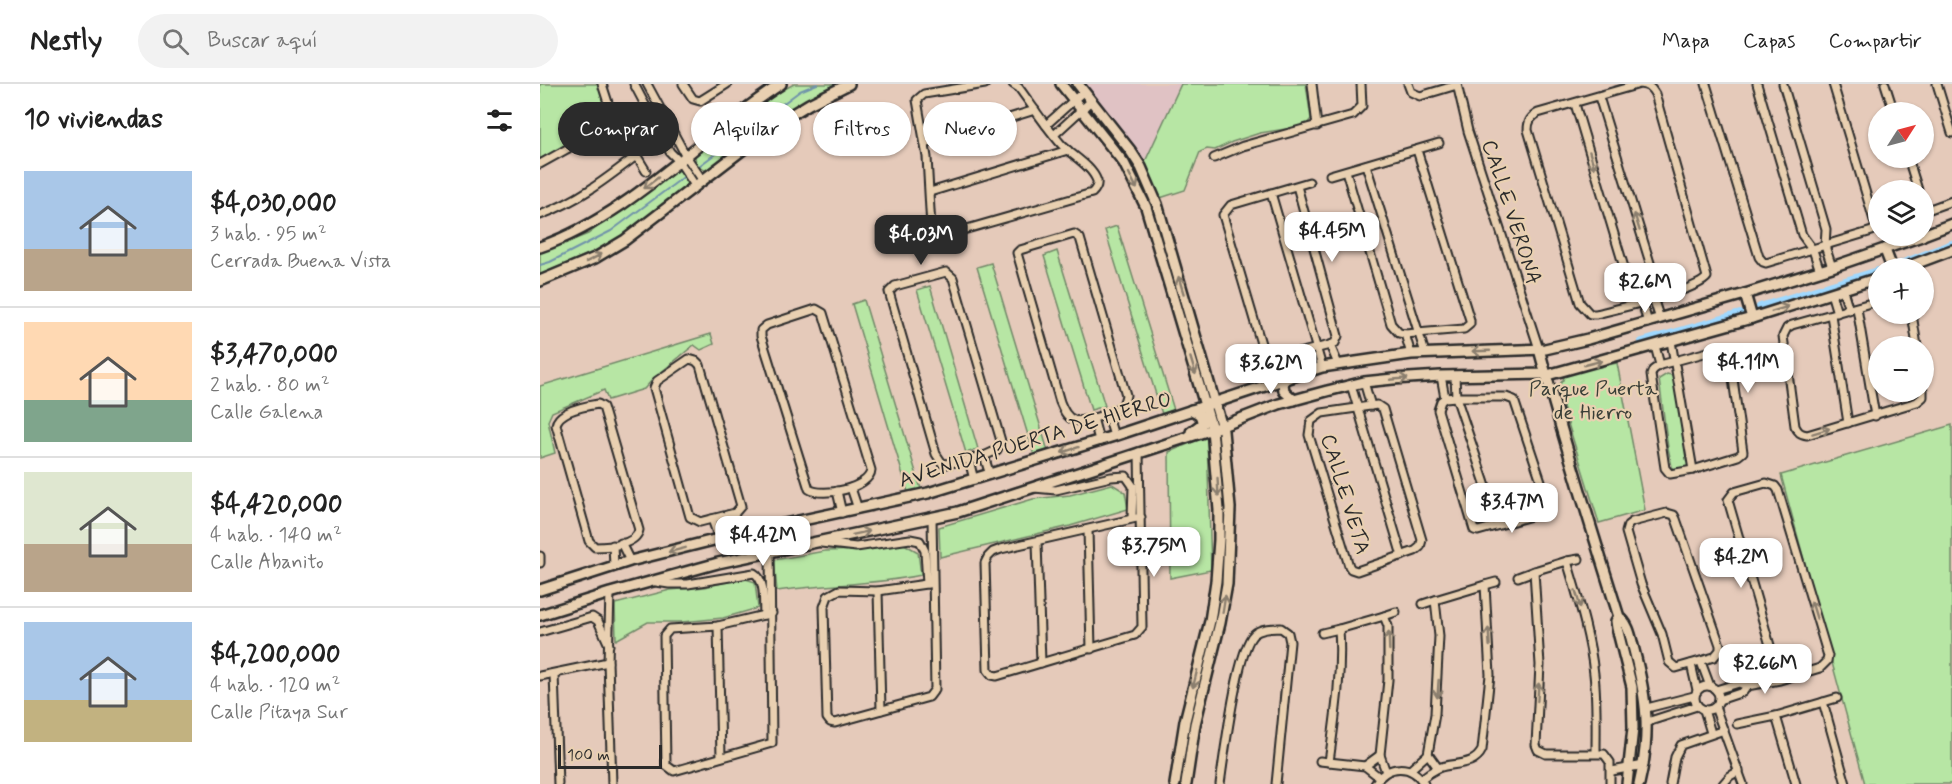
<!DOCTYPE html>
<html lang="es">
<head>
<meta charset="utf-8">
<style>
  body { margin:0; font-family:Mynerve,sans-serif; background:#f2f2f2; color:#222; height:100vh; display:flex; flex-direction:column; font-size:22px; white-space:nowrap }
  * { box-sizing:border-box; margin:0 }
  p { font-size:20px; color:#767676 }
  .icon { flex:none; width:33px; height:33px; fill:none; stroke:currentColor; stroke-width:2; stroke-linecap:round; stroke-linejoin:round }
  .map { position:relative; flex:1; overflow:hidden }
  .details { display:flex; flex-direction:column; background:#fff; width:540px }
  .details>* { flex:none }
  .top-card { position:absolute; left:18px; top:18px; width:570px; height:54px; display:flex; gap:12px }
  .needle { width:39px; rotate:54deg }
  .controls { position:absolute; left:1328px; top:18px; display:grid; gap:12px }
  .controls a { display:grid; place-items:center; width:66px; height:66px; border-radius:50%; background:#fff; box-shadow:0 2px 4px #0004; font-size:30px }
  .scale { position:absolute; left:18px; bottom:15px; width:104px; box-sizing:border-box; padding-left:6px; border:3px solid #2b2b2b; border-top:0; font-size:16px; line-height:21px; white-space:nowrap; color:#2b2b2b; -webkit-text-stroke:4px #e9d0b1; paint-order:stroke }
  .price { position:absolute; translate:-50% -51px; padding:0 14px; border-radius:12px; background:#fff; color:#222; font-size:20px; line-height:39px; filter:drop-shadow(0 2px 3px #0008) }
  .price::after { content:''; position:absolute; left:50%; top:36px; width:18px; height:14px; margin-left:-9px; background:inherit; clip-path:polygon(0 0,100% 0,50% 100%) }
  .price.current { background:#2b2b2b; color:#fff }
  ul { padding:0; list-style:none }
  li { display:flex; align-items:center; gap:18px; height:150px; padding:0 24px }
  li+li { border-top:2px solid #e0e0e0 }
  li span { display:grid; place-items:center; flex:none; width:168px; height:120px; border-radius:0px; color:#555 }
  li>.icon { margin-inline-start:auto }
  span .icon { width:72px; height:72px; fill:#fffc; stroke-width:1 }
  li b { font-size:26px }
  h2 { display:flex; justify-content:space-between; align-items:center; height:72px; padding:0 24px; font-size:26px }
  .pill { padding:0 21px; border-radius:27px; background:#fff; box-shadow:0 2px 4px #0004; font-size:21px; line-height:54px }
  .pill.current { background:#2b2b2b; color:#fff }
  header { display:flex; align-items:center; gap:36px; box-sizing:border-box; height:84px; padding:0 30px; background:#fff; border-bottom:2px solid #e0e0e0 }
  header strong { font-size:28px }
  nav { display:flex; gap:33px; margin-inline-start:auto; font-size:21px }
  .search { width:420px; height:54px; background:#f2f2f2; display:flex; align-items:center; gap:15px; box-sizing:border-box; padding:0 21px; border-radius:33px; color:#767676; font-size:22px }
  main { display:flex; flex:1; min-height:0 }
  .map>svg:first-child { display:block }
</style>
</head>
<body>
<header>
<strong>Nestly</strong>
<div class="search"><svg class="icon" aria-label="search" viewBox="0 0 24 24"><circle cx="10" cy="10" r="6"/><path d="M15 15l6 6"/></svg>Buscar aquí</div>
<nav><a>Mapa</a><a>Capas</a><a>Compartir</a></nav>
</header>
<main>
<section class="details">
<h2>10 viviendas<svg class="icon" aria-label="filters" viewBox="0 0 24 24"><path d="M4 7h16M4 17h16"/><circle cx="9" cy="7" r="2"/><circle cx="15" cy="17" r="2"/></svg></h2>
<ul>
<li><span style="background:linear-gradient(#a9c7e8 65%,#b9a48a 0)"><svg class="icon" aria-label="home" viewBox="0 0 24 24"><path d="M3 11l9-7 9 7M6 9v11h12V9"/></svg></span><div><b>$4,030,000</b><p>3 hab. · 95 m²</p><p>Cerrada Buena Vista</p></div></li>
<li><span style="background:linear-gradient(#ffd9b3 65%,#7fa58c 0)"><svg class="icon" aria-label="home" viewBox="0 0 24 24"><path d="M3 11l9-7 9 7M6 9v11h12V9"/></svg></span><div><b>$3,470,000</b><p>2 hab. · 80 m²</p><p>Calle Galena</p></div></li>
<li><span style="background:linear-gradient(#dfe7d0 60%,#b9a48a 0)"><svg class="icon" aria-label="home" viewBox="0 0 24 24"><path d="M3 11l9-7 9 7M6 9v11h12V9"/></svg></span><div><b>$4,420,000</b><p>4 hab. · 140 m²</p><p>Calle Abanito</p></div></li>
<li><span style="background:linear-gradient(#a9c7e8 65%,#c2b280 0)"><svg class="icon" aria-label="home" viewBox="0 0 24 24"><path d="M3 11l9-7 9 7M6 9v11h12V9"/></svg></span><div><b>$4,200,000</b><p>4 hab. · 120 m²</p><p>Calle Pitaya Sur</p></div></li>
</ul>
</section>
<div class="map">
<svg width="1412" height="700" viewBox="0 0 1412 700">
  <rect width="100%" height="100%" fill="#e5caba"/>
  <filter id="ink" filterUnits="userSpaceOnUse"><feTurbulence type="fractalNoise" baseFrequency=".0167" numOctaves="2"/><feDisplacementMap in="SourceGraphic" scale="12" xChannelSelector="R" yChannelSelector="G"/><feConvolveMatrix kernelMatrix="1 2 1 2 8 2 1 2 1" color-interpolation-filters="sRGB"/></filter>
  <g filter="url(#ink)">
    <!-- built -->
    <polygon fill="#e0c2c4" points="544,0 641,0 604,80 572,34"/>
    <!-- green -->
    <g fill="#b7e6a4" stroke="#718868" stroke-width="1.5">
      <path d="M0,0H59L66,25C63,39 14,68 0,75Z"/>
      <path d="M254,0H300C251,20 209,55 167,87L156,82L155,70L228,14Z"/>
      <polygon points="641,0 766,0 771,35 765,42 720,49 692,58 675,66 667,65 660,68 645,106 620,114 604,80"/>
      <polygon points="132,87 142,87 148,94 148,101 145,106 67,162 0,191 0,169 48,150"/>
      <polygon points="577,142 634,326 622,330 565,146"/>
      <polygon points="517,167 565,322 551,326 504,172"/>
      <polygon points="451,179 508,367 494,371 437,183"/>
      <polygon points="390,202 438,365 426,369 377,206"/>
      <polygon points="324,216 381,405 368,408 312,220"/>
      <polygon points="171,250 174,260 161,266 154,261 113,295 104,305 68,316 64,306 12,328 8,337 15,369 0,374 0,302"/>
      <polygon points="1077,279 1105,426 1059,439 1017,304 1023,296 1025,290"/>
      <polygon points="1127,290 1135,292 1149,382 1148,387 1133,387 1128,364 1119,295"/>
      <polygon points="1412,341 1412,700 1325,700 1241,391"/>
      <polygon points="667,352 671,486 630,494 629,368"/>
      <polygon points="572,400 585,408 588,425 530,442 400,473 399,443 493,415 530,411"/>
      <path d="M364,460L378,468L381,491C333,501 285,500 237,507L234,476L285,467L323,466Z"/>
      <polygon points="203,494 215,498 218,524 183,534 142,538 108,538 76,556 75,520 130,506 165,503"/>
    </g>
    <g fill="none" stroke-linecap="round" stroke-linejoin="round">
      <!-- stream -->
      <g stroke="#7093aa" stroke-width="2">
        <polyline points="159,82 260,7 277,0"/>
        <polyline points="0,181 10,178 71,147 145,92"/>
      </g>
      <!-- canal -->
      <g stroke="#9ed8ff" stroke-width="8">
        <polyline points="1361,180 1412,160"/>
        <polyline points="1220,223 1338,187"/>
        <polyline points="1102,258 1200,230"/>
      </g>
      <defs>
        <g id="street">
          <polyline points="62,0 72,31 106,87"/>
          <polyline points="94,0 130,68 139,77 156,103"/>
          <polyline points="107,0 146,72 163,97"/>
          <polyline points="143,0 153,15 160,17 187,0"/>
          <path d="M445,0L384,10L377,16L387,73L391,144L399,153L552,109C555,106 558,102 557,97C552,82 531,71 521,60C506,43 493,23 479,4L473,0"/>
          <polyline points="772,0 777,42"/>
          <polyline points="868,0 871,8 880,12 917,1"/>
          <polyline points="917,0 928,47 999,265"/>
          <path d="M1100,0C1108,1 1111,3 1115,10L1167,193C1159,206 1076,225 1056,230H1050L1040,219L988,46C988,37 991,33 998,29Z"/>
          <polyline points="1166,0 1219,173 1223,178 1226,179 1332,147 1336,143 1293,0"/>
          <polyline points="1217,0 1262,151 1273,166 1280,187"/>
          <polyline points="1243,0 1286,145 1285,162 1292,183"/>
          <polyline points="1345,0 1354,28"/>
          <polyline points="1397,0 1412,49"/>
          <polyline points="1059,13 1115,195 1113,214 1120,235"/>
          <polyline points="1035,20 1089,200 1092,207 1102,218 1108,239"/>
          <polyline points="506,41 544,7"/>
          <polyline points="514,51 551,17"/>
          <polyline points="385,60 495,26"/>
          <polyline points="674,74 703,62 813,31 822,22 821,0"/>
          <polyline points="1368,74 1378,106"/>
          <polyline points="0,80 27,65 72,31"/>
          <polyline points="826,81 885,269"/>
          <polyline points="806,87 851,240 859,249 865,250 924,245 930,240 930,236 877,66"/>
          <polyline points="790,91 899,59"/>
          <polyline points="757,102 798,252 795,259 790,261 734,275 724,269 722,263 683,131 691,121 769,98"/>
          <polyline points="390,108 528,66"/>
          <polyline points="731,109 782,283"/>
          <polyline points="1383,121 1390,125 1412,117"/>
          <path d="M0,131C36,118 65,96 96,72"/>
          <path d="M534,150L540,154L586,311C585,316 584,320 580,323C572,329 544,339 534,336C526,333 523,325 520,318L477,169L480,166Z"/>
          <polygon points="406,188 413,194 461,357 457,366 444,372 406,380 402,379 396,370 349,208 355,202"/>
          <polyline points="1303,206 1309,226"/>
          <polyline points="1291,209 1297,229"/>
          <path d="M1338,217L1252,241L1247,244L1243,252L1255,342C1258,348 1260,350 1267,351L1377,318L1383,313V306"/>
          <polyline points="1317,224 1335,332"/>
          <path d="M276,225L283,229L331,386C330,404 282,414 269,405L221,252V246L227,241Z"/>
          <polyline points="1372,230 1377,262"/>
          <polyline points="1291,231 1308,339"/>
          <polyline points="865,250 871,270"/>
          <polyline points="1131,257 1153,386"/>
          <polyline points="790,261 798,280"/>
          <polyline points="1115,262 1120,281"/>
          <polygon points="1179,265 1184,265 1190,273 1203,368 1198,372 1153,386 1130,390 1125,384 1111,291 1113,286 1120,281"/>
          <polygon points="149,275 156,277 160,281 201,422 195,429 160,438 150,433 114,304 117,297"/>
          <polyline points="901,292 905,314"/>
          <polyline points="915,292 916,313 959,441"/>
          <polyline points="824,298 831,322"/>
          <polyline points="811,301 862,472"/>
          <path d="M916,313H966L974,316L1006,412C1008,420 1007,424 1002,429L938,447L934,446L898,326L901,317L905,314Z"/>
          <path d="M58,320L63,323L99,446C96,461 69,463 55,463L49,457L16,341C18,327 45,322 58,320Z"/>
          <polygon points="837,321 843,325 882,456 880,463 875,467 817,487 811,485 809,482 769,351 771,337 782,329"/>
          <polyline points="567,329 574,352"/>
          <polyline points="553,334 559,356"/>
          <polyline points="599,368 602,543 595,551 457,592 452,591 448,586 445,479 448,473 453,468 461,465 601,433"/>
          <polyline points="444,372 450,391"/>
          <polyline points="429,376 434,396"/>
          <polyline points="311,404 318,425"/>
          <polyline points="494,404 516,406 571,393 586,392 593,402 592,434"/>
          <polyline points="297,407 302,429"/>
          <polygon points="1127,429 1134,431 1136,435 1180,561 1180,566 1174,573 1136,584 1129,578 1122,550 1101,500 1086,448 1088,441 1092,438"/>
          <polyline points="188,431 194,451"/>
          <polyline points="392,434 395,605 389,613 295,639 290,638 287,634 284,523 288,512 299,506 338,507 393,499"/>
          <polyline points="172,435 179,455"/>
          <polyline points="548,446 551,565"/>
          <polyline points="497,458 501,579"/>
          <polyline points="81,459 90,477"/>
          <polyline points="281,459 316,463 370,455 380,457 385,467 387,500"/>
          <polyline points="73,461 74,482"/>
          <polyline points="230,468 232,659 134,687 126,681 124,552 130,545 178,542 232,529"/>
          <polyline points="0,472 0,479"/>
          <polyline points="1027,477 1039,475"/>
          <polyline points="978,493 994,487"/>
          <path d="M116,498L129,500H148L214,489C226,496 223,518 224,531"/>
          <polyline points="945,501 956,498"/>
          <polyline points="338,507 341,626"/>
          <polyline points="70,509 68,578 72,700"/>
          <polyline points="883,520 895,516"/>
          <polyline points="844,532 856,528"/>
          <polyline points="178,542 181,673"/>
          <polyline points="0,548 52,533 58,537 69,561"/>
          <polyline points="782,549 799,545"/>
          <polyline points="1161,578 1170,602"/>
          <polyline points="1151,580 1157,606"/>
          <polyline points="14,590 18,700"/>
          <polyline points="0,592 68,578"/>
          <circle cx="1167" cy="614" r="12"/>
          <polyline points="1176,606 1199,599 1207,602 1240,596 1280,584 1287,577 1288,572 1238,406 1235,402 1226,399 1194,408 1188,416 1240,596"/>
          <polyline points="1179,616 1203,608 1207,602"/>
          <polyline points="1283,618 1306,700"/>
          <polyline points="1175,623 1203,700"/>
          <polyline points="1107,624 1154,612"/>
          <polyline points="1164,626 1171,649"/>
          <polyline points="1236,632 1256,700"/>
          <polyline points="1107,638 1157,622"/>
          <polyline points="1197,640 1236,632 1297,614"/>
          <path d="M1056,669C1056,643 1057,616 1054,590C1050,551 1038,514 1027,477L994,487L1000,581L996,661L998,666L1006,670H1064L1070,678V700"/>
          <polyline points="888,670 898,684"/>
          <polyline points="780,677 825,682 839,693"/>
          <path d="M789,678C795,634 802,589 799,545L844,532L848,542V596L840,671L846,688"/>
          <polyline points="825,682 840,671"/>
          <path d="M870,686L888,670L895,630L899,552L895,516L945,501L950,591L942,666C934,683 914,678 898,684C892,687 886,691 881,695"/>
          <polyline points="1072,687 1104,681"/>
          <path d="M680,700C684,673 697,565 714,550C721,544 733,544 741,544L748,549L750,558L736,700"/>
          <path d="M835,700C847,680 872,679 884,700"/>
          <polyline points="1130,700 1135,673 1141,661 1184,646"/>
          <polyline points="1183,700 1190,692 1199,687"/>
        </g>
        <g id="secondary">
          <polyline points="521,0 584,79 606,123 672,345 679,426 679,456 676,497 670,537 645,637 635,700"/>
          <polyline points="538,0 590,66 601,83 617,120 683,347 690,424 687,500 680,539 655,640 646,700"/>
          <polyline points="1383,151 1412,140"/>
          <path d="M0,163C93,130 160,52 241,0"/>
          <polyline points="1345,166 1352,184"/>
          <polyline points="1364,184 1412,166"/>
          <polyline points="0,197 55,174 85,156 236,40 269,20 309,0"/>
          <polyline points="1205,210 1212,234"/>
          <path d="M999,265C1023,355 1051,444 1079,533C1089,539 1091,555 1094,566C1107,616 1111,649 1099,700"/>
          <polyline points="746,293 743,299 744,307 754,316"/>
          <path d="M651,348L662,340C662,331 659,329 651,326"/>
          <polyline points="0,506 90,477 194,451 388,409 574,352 782,283 871,270 1005,265 1048,255 1205,210 1292,183 1382,152"/>
          <polyline points="0,531 70,509 178,479 418,428 682,342 739,320 787,307 824,298 853,295 901,292 1011,290 1212,234 1338,194"/>
          <polyline points="1079,533 1076,537 1077,544 1092,603 1093,644 1087,700"/>
        </g>
      </defs>
      <!-- street casing -->
      <use href="#street" stroke="#2b2b2b" stroke-width="11"/>
      <!-- secondary casing -->
      <use href="#secondary" stroke="#2b2b2b" stroke-width="14"/>
      <!-- street -->
      <use href="#street" stroke="#e9d0b1" stroke-width="7"/>
      <!-- secondary -->
      <use href="#secondary" stroke="#e9d0b1" stroke-width="9"/>
    </g>
    <!-- one-way arrows -->
    <defs><path id="oneway-shaft" d="M-6 0H5M1.5-3L5.5 0L1.5 3" fill="none" stroke-width="1.6" stroke-linecap="round" stroke-linejoin="round" transform="scale(1.5)"/></defs>
    <g stroke="#8a7e6e">
      <use href="#oneway-shaft" transform="translate(1052 76) rotate(73)"/>
      <use href="#oneway-shaft" transform="translate(593 97) rotate(63)"/>
      <use href="#oneway-shaft" transform="translate(111 99) rotate(142)"/>
      <use href="#oneway-shaft" transform="translate(1097 138) rotate(-107)"/>
      <use href="#oneway-shaft" transform="translate(54 174) rotate(-27)"/>
      <use href="#oneway-shaft" transform="translate(641 201) rotate(-107)"/>
      <use href="#oneway-shaft" transform="translate(1240 225) rotate(-17)"/>
      <use href="#oneway-shaft" transform="translate(941 267) rotate(178)"/>
      <use href="#oneway-shaft" transform="translate(1053 279) rotate(-14)"/>
      <use href="#oneway-shaft" transform="translate(653 282) rotate(73)"/>
      <use href="#oneway-shaft" transform="translate(859 295) rotate(-5)"/>
      <use href="#oneway-shaft" transform="translate(1281 347) rotate(-17)"/>
      <use href="#oneway-shaft" transform="translate(530 366) rotate(162)"/>
      <use href="#oneway-shaft" transform="translate(678 403) rotate(87)"/>
      <use href="#oneway-shaft" transform="translate(321 449) rotate(-12)"/>
      <use href="#oneway-shaft" transform="translate(137 466) rotate(166)"/>
      <use href="#oneway-shaft" transform="translate(1038 515) rotate(74)"/>
      <use href="#oneway-shaft" transform="translate(684 520) rotate(-81)"/>
      <use href="#oneway-shaft" transform="translate(1274 526) rotate(-107)"/>
      <use href="#oneway-shaft" transform="translate(949 553) rotate(-94)"/>
      <use href="#oneway-shaft" transform="translate(849 557) rotate(-92)"/>
      <use href="#oneway-shaft" transform="translate(655 595) rotate(104)"/>
      <use href="#oneway-shaft" transform="translate(898 605) rotate(94)"/>
      <use href="#oneway-shaft" transform="translate(998 608) rotate(-86)"/>
    </g>
  </g>
  <g text-anchor="middle" stroke-width="4.5" stroke-linejoin="round" paint-order="stroke">
    <!-- street labels -->
    <g font-size="21" fill="#2b2b2b" stroke="#e9d0b1">
      <text transform="translate(972 128) rotate(72)" y="7">CALLE VERONA</text>
      <text transform="translate(495 355) rotate(-17)" y="7">AVENIDA PUERTA DE HIERRO</text>
      <text transform="translate(806 410) rotate(73)" y="7">CALLE VETA</text>
    </g>
    <!-- park labels -->
    <g font-size="21" fill="#393e37" stroke="#e9d0b1">
      <text x="1053" y="311">Parque Puerta<tspan x="1053" dy="24">de Hierro</tspan></text>
    </g>
  </g>
</svg>
<div class="controls">
<a><svg class="needle" viewBox="-14 -14 28 28"><path d="M0-13l5 13h-10z" fill="#e53935"/><path d="M0 13l5-13h-10z" fill="#767676"/></svg></a>
<a><svg class="icon" aria-label="layers" viewBox="0 0 24 24"><path d="M12 4l9 5-9 5-9-5zM3 14l9 5 9-5"/></svg></a>
<a>+</a>
<a>−</a>
</div>
<div class="scale">100 m</div>
<b class="price" style="left:792px;top:179px">$4.45M</b>
<b class="price current" style="left:381px;top:182px">$4.03M</b>
<b class="price" style="left:1105px;top:230px">$2.6M</b>
<b class="price" style="left:1208px;top:310px">$4.11M</b>
<b class="price" style="left:731px;top:311px">$3.62M</b>
<b class="price" style="left:972px;top:450px">$3.47M</b>
<b class="price" style="left:223px;top:483px">$4.42M</b>
<b class="price" style="left:614px;top:494px">$3.75M</b>
<b class="price" style="left:1201px;top:505px">$4.2M</b>
<b class="price" style="left:1225px;top:611px">$2.66M</b>
<div class="top-card">
<a class="pill current">Comprar</a>
<a class="pill">Alquilar</a>
<a class="pill">Filtros</a>
<a class="pill">Nuevo</a>
</div>
</div>
</main>
</body>
</html>
